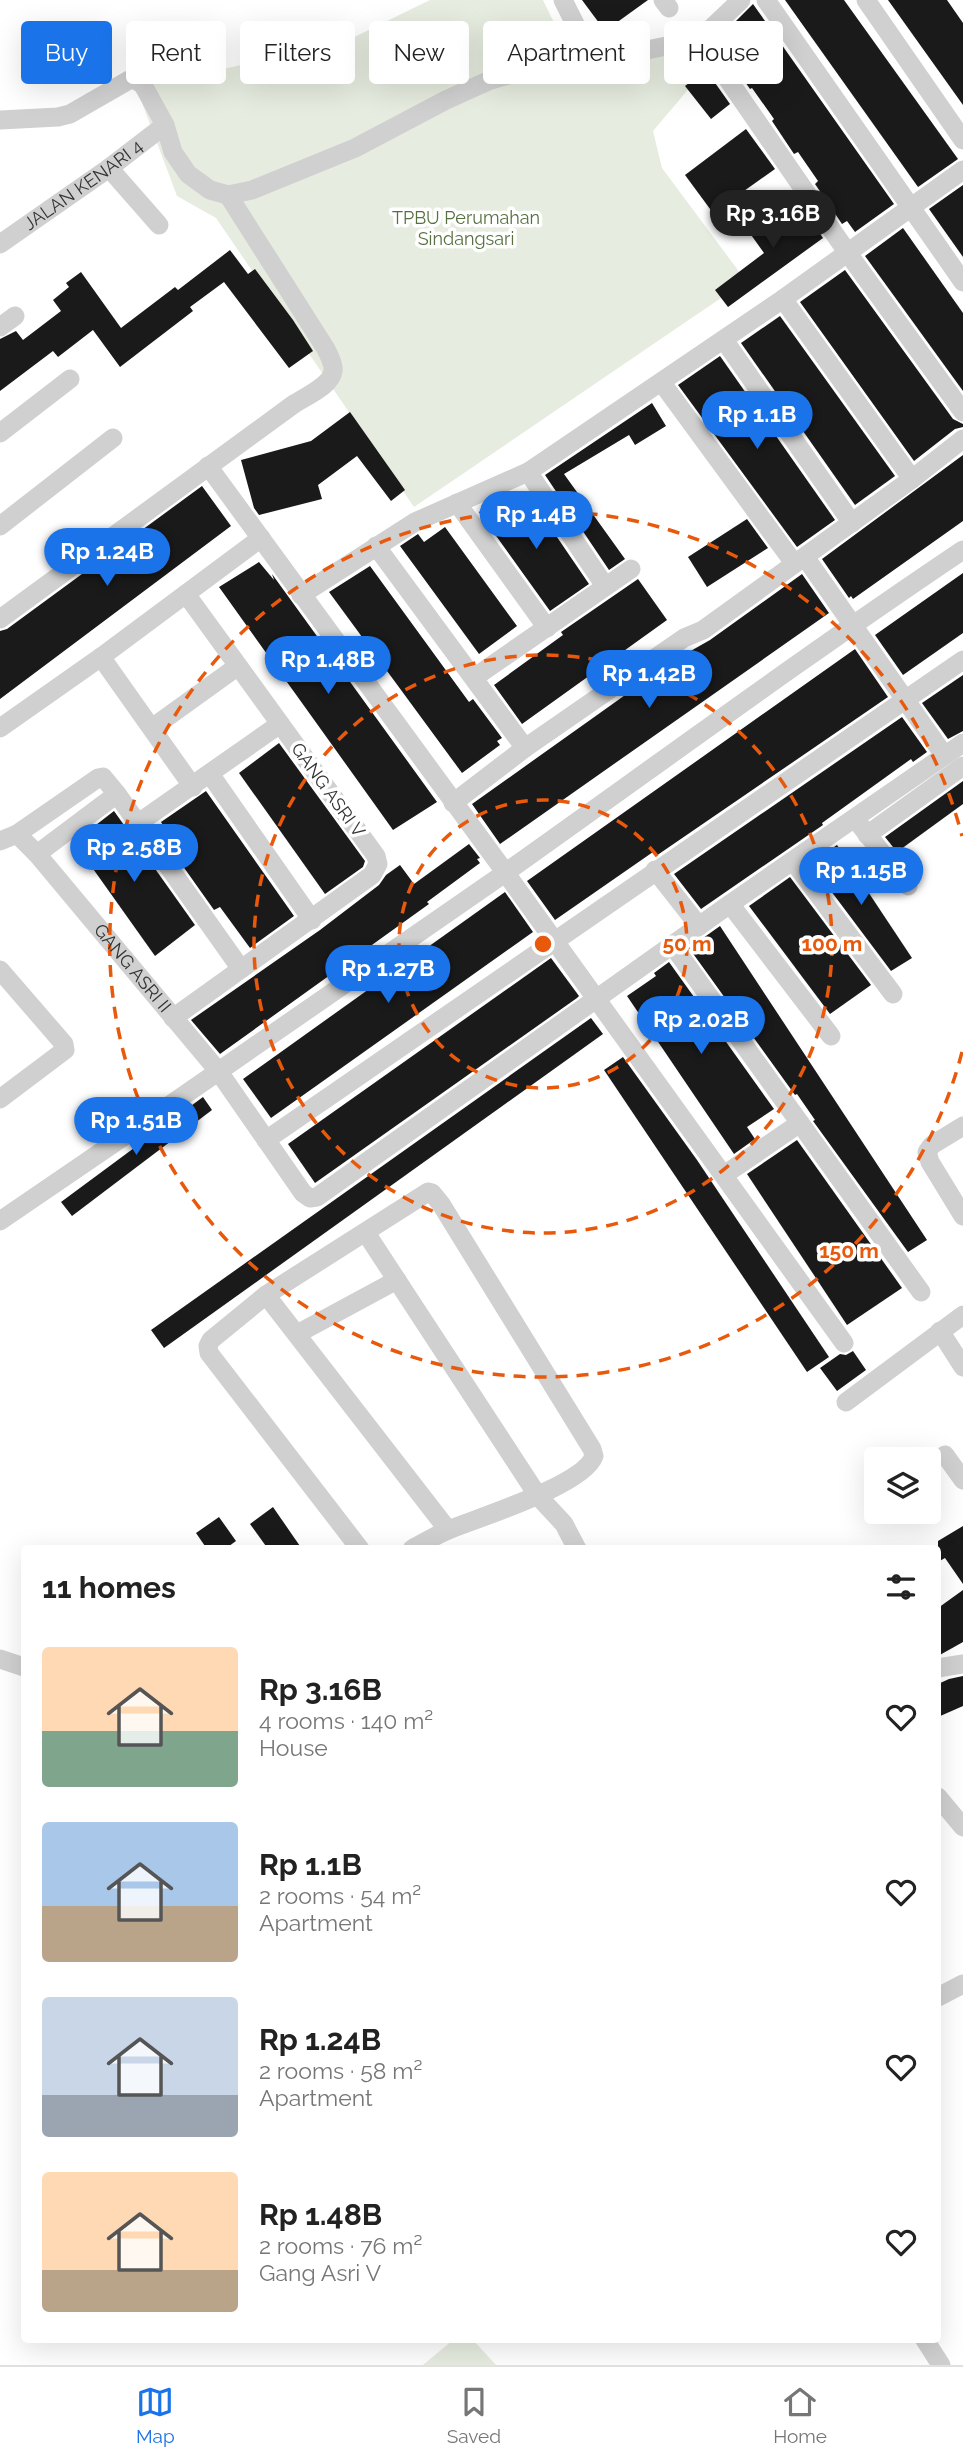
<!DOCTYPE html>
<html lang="en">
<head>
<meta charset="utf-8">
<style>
  body { margin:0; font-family:Raleway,sans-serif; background:#f2f2f2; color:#222; height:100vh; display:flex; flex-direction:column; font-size:26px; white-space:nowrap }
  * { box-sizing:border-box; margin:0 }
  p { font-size:23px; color:#767676 }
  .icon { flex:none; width:38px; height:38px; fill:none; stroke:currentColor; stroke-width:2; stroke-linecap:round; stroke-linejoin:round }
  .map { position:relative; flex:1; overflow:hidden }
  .panel { position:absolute; left:21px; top:1545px; width:920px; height:798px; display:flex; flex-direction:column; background:#fff; border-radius:7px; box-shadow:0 7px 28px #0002 }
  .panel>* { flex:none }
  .banner { position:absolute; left:21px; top:21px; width:922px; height:63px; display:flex; gap:14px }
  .buttons { position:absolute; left:864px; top:1447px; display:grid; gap:14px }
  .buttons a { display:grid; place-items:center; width:77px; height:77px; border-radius:7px; background:#fff; box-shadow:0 7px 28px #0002; font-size:35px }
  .price { position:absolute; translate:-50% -60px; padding:0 16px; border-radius:24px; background:#1a73e8; color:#fff; font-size:23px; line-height:46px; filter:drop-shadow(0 2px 4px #0008) }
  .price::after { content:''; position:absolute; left:50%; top:42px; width:21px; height:16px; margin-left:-10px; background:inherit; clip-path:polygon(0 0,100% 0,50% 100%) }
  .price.current { background:#222; color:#fff }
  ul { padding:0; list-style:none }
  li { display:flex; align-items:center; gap:21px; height:175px; padding:0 21px }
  li span { display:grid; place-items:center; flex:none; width:196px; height:140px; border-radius:7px; color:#555 }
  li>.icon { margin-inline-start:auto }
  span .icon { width:84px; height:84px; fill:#fffc; stroke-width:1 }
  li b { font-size:30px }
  h2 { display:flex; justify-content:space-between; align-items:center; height:84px; padding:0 21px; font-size:30px }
  .pill { padding:0 24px; border-radius:7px; background:#fff; box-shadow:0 7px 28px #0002; font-size:24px; line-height:63px }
  .pill.current { background:#1a73e8; color:#fff }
  .tabs { display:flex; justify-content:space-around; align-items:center; height:98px; border-top:2px solid #e0e0e0; background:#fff; font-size:19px; color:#767676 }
  .tabs a { display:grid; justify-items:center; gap:4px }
  .tabs .current { color:#1a73e8 }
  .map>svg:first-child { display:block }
</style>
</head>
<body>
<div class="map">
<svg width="963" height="2365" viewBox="0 0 963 2365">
  <rect width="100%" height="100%" fill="#fff"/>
  <!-- green -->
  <g fill="#e6ecdf">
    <polygon points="430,0 543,0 571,58 742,26 653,131 662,168 746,281 414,507 216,218 177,196 126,60 196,75 342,43"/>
    <polygon points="453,2340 473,2340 496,2365 423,2365"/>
  </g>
  <!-- building -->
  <g fill="#1a1a1a">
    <polygon points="582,0 648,0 605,31"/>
    <polygon points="785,0 844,0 958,159 918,187"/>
    <polygon points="888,0 947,0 963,23 963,105"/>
    <polygon points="753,4 894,204 855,232 847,221 842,224 815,184 818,181 798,152 794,154 772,121 774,119 752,88 750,89 719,45 741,28 736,21"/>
    <polygon points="706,70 730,104 711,119 685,86"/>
    <polygon points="746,129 775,169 713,213 685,175"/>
    <polygon points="963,185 963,257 929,209"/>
    <polygon points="795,198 823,238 728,307 715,290 764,253 749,232"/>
    <polygon points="903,228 963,313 963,391 865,256"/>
    <polygon points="230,250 248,274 255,269 293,320 313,351 289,368 224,282 190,307 193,311 120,367 93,330 58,357 53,351 0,391 0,339 16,331 23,340 61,311 53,300 69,287 66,283 81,272 121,328 175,287 178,290"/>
    <polygon points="845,270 953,419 963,424 963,427 955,429 914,461 800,302"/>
    <polygon points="780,316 895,476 855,505 741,343"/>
    <polygon points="720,356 835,520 797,547 678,385"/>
    <polygon points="652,403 666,426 635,445 629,435 564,474 625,559 609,570 545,475"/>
    <polygon points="350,412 405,490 391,501 357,456 318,485 322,499 259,515 254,508 241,460 311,441"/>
    <polygon points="963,455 963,521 853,599 851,596 849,598 822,559"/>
    <polygon points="202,486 231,526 0,699 0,631 7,629"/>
    <polygon points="529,496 589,584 550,611 479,512 495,501 504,514"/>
    <polygon points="747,519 768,548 707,587 688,557"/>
    <polygon points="445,527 517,626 479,654 400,546 418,534 424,542"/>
    <polygon points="259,562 274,580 272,574 437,802 393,830 219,587"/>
    <polygon points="370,566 469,702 473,699 502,738 497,741 500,745 462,773 329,592"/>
    <polygon points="963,573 963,633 903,675 875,635"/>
    <polygon points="802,574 829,613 500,844 472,804 673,661 710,640"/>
    <polygon points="638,579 667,620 522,724 494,685 563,635 561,632"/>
    <polygon points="855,649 888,697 656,856 653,852 555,920 527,881"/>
    <polygon points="963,675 963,731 948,739 922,703"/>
    <polygon points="902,717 927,752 913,762 911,759 822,823 823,825 701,909 674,874"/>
    <polygon points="279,743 365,861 363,867 325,894 239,773"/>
    <polygon points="963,781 963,804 897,852 885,837"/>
    <polygon points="206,791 294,916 250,948 220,907 214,910 158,831 164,827 161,822"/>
    <polygon points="114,811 195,925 155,956 74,842"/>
    <polygon points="469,844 480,858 477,859 480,863 427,902 429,904 220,1054 191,1020 320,930 379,885 386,875 400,865 414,884"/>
    <polygon points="837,845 912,958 891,971 810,863"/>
    <polygon points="790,877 871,985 830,1014 749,906"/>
    <polygon points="505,892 533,932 271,1118 243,1079"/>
    <polygon points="720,926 927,1240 908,1252 813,1121 815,1120 797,1094 795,1095 689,948"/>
    <polygon points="551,958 579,996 577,998 315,1183 288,1144"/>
    <polygon points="669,962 774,1109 747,1127 755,1139 734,1154 627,996 656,976 654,973"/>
    <polygon points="591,1018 603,1034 164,1348 151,1330"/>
    <polygon points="623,1057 697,1160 829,1357 807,1372 604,1070"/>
    <polygon points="203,1097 212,1110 72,1216 61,1202"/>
    <polygon points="797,1140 902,1288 847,1325 747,1174"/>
    <polygon points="853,1351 866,1370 837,1391 820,1368 840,1354 846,1355"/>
    <polygon points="273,1507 302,1549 268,1549 250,1524"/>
    <polygon points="219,1517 236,1541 225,1549 207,1549 196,1533"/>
    <polygon points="963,1526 963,1584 945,1558 938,1562 938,1541"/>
    <polygon points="963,1590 963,1642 938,1656 938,1608"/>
    <polygon points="963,1676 963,1706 938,1717 938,1684 949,1679"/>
  </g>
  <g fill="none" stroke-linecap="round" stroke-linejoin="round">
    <!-- minor -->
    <g stroke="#d0d0d0" stroke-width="19">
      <polyline points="563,0 577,28"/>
      <polyline points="663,0 669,8"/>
      <polyline points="766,0 963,282"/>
      <polyline points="866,0 963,140"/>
      <polyline points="700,39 847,252 963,412"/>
      <polyline points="0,120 58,117 70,114 129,80 136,80 143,85 165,125 173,152 188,174 210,190 228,195 252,190 355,148 446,100 488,81 535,67 589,62 700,39 741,0"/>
      <polyline points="109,168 159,225"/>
      <path id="s1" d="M0,244L109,168L165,125"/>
      <polyline points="783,299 912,479"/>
      <polyline points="0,327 15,316"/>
      <polyline points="724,340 852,523"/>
      <polyline points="662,383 794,563"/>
      <polyline points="0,433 70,379"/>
      <polyline points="208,466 505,872 844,1343"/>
      <polyline points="528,472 605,586"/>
      <polyline points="457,503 547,628"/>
      <polyline points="0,526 113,438"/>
      <polyline points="376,546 525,748"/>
      <polyline points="805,557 944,755"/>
      <polyline points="301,595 415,522 528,472 783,299 963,170"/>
      <path d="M0,619L294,404C306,396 331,386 333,371C334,364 329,356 326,349L228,195"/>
      <polyline points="101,657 193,787"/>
      <polyline points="475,677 631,569"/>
      <polyline points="0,728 101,657 261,538"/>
      <polyline points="152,728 238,666"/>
      <polyline points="210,774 312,920"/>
      <polyline points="453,803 525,748 684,638 703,630 912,479 963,439"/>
      <polyline points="137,824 280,724"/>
      <polyline points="860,825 908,886"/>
      <path id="s2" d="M17,834L37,854L219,1072L303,1193L310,1198L317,1197L730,904L831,1036"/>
      <polyline points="867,835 963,766"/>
      <polyline points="0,841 17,834 98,778 103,777 117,794 241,969"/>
      <polyline points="37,854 117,794"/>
      <polyline points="793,861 893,994"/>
      <polyline points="655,870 699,926"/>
      <polyline points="730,904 963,743"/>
      <polyline points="673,946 921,1292"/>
      <polyline points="0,970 64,1044 65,1050 0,1099"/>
      <polyline points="173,1018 372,875 378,864 376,856 186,594"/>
      <polyline points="963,1126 932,1145 927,1152 930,1162 963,1216"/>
      <polyline points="266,1140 963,660"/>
      <polyline points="724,1175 800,1123"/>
      <path d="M0,1221C169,1106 338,990 505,873C657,765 808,654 963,550"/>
      <polyline points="366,1233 538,1496 564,1524 577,1549"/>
      <polyline points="266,1295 448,1530"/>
      <polyline points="940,1331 963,1367"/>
      <polyline points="297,1334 397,1280"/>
      <polyline points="846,1402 963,1315"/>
      <polyline points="945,1455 963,1480"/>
      <path d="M360,1549L209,1353L208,1346L211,1340L266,1295L428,1192L432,1193L441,1204L592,1449L594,1456C584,1485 480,1517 451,1529C438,1534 425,1542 412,1549"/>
      <polyline points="0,1659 24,1667"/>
      <polyline points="938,1668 963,1664"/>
      <polyline points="938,1797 963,1827"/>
      <polyline points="938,1997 963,1984"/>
      <polyline points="925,2340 941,2365"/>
    </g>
  </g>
  <!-- distance rings -->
  <g fill="none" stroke="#e8590c" stroke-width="3.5" stroke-dasharray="12 9">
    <circle cx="543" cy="944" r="144"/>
    <circle cx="543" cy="944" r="289"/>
    <path d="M962 1052A433 433 0 1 1 962 836"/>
  </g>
  <g text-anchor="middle" stroke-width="7" stroke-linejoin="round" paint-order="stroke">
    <!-- street labels -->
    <g font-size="18" fill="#333" stroke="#fff">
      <text dy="6" stroke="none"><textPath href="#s1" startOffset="102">JALAN KENARI 4</textPath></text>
      <text transform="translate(328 790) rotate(54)" y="6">GANG ASRI V</text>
      <text dy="6" stroke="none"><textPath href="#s2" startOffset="177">GANG ASRI II</textPath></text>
    </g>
    <!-- park labels -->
    <g font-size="18" fill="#56703f" stroke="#fff">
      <text x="466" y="224">TPBU Perumahan<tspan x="466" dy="21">Sindangsari</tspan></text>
    </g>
  </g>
  <circle cx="543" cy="944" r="10" fill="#e8590c" stroke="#fff" stroke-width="3.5"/>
  <g font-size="21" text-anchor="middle" font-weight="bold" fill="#e8590c" stroke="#fff" stroke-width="7" stroke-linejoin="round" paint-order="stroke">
    <text x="687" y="951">50 m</text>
    <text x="832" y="951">100 m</text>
    <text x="849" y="1258">150 m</text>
  </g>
</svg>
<div class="buttons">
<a><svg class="icon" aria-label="layers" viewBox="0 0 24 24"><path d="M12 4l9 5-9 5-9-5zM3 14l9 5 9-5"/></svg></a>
</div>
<b class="price current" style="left:773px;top:250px">Rp 3.16B</b>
<b class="price" style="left:757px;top:451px">Rp 1.1B</b>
<b class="price" style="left:536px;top:551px">Rp 1.4B</b>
<b class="price" style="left:107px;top:588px">Rp 1.24B</b>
<b class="price" style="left:328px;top:696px">Rp 1.48B</b>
<b class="price" style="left:649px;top:710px">Rp 1.42B</b>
<b class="price" style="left:134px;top:884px">Rp 2.58B</b>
<b class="price" style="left:861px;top:907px">Rp 1.15B</b>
<b class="price" style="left:388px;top:1005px">Rp 1.27B</b>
<b class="price" style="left:701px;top:1056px">Rp 2.02B</b>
<b class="price" style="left:136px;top:1157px">Rp 1.51B</b>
<div class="banner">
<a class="pill current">Buy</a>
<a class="pill">Rent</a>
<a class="pill">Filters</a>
<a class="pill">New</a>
<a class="pill">Apartment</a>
<a class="pill">House</a>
</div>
<section class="panel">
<h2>11 homes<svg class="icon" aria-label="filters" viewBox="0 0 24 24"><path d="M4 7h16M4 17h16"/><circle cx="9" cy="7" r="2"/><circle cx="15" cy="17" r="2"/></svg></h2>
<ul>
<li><span style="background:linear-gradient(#ffd9b3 60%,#7fa58c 0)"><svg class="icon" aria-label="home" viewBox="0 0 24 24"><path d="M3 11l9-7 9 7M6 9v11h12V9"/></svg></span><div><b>Rp 3.16B</b><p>4 rooms · 140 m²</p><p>House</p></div><svg class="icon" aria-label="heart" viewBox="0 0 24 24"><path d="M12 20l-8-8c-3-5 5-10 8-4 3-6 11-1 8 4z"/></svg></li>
<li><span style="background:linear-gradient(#a9c7e8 60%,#b9a48a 0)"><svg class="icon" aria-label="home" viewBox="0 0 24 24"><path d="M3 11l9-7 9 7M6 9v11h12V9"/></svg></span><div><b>Rp 1.1B</b><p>2 rooms · 54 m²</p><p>Apartment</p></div><svg class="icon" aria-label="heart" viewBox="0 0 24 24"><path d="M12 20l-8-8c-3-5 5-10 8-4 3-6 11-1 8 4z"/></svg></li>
<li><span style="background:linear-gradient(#c9d6e8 70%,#9aa5b1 0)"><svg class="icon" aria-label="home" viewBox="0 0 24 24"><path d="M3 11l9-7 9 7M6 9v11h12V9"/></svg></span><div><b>Rp 1.24B</b><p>2 rooms · 58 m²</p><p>Apartment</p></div><svg class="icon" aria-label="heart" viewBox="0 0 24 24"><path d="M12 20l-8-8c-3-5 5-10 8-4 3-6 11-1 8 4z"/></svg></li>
<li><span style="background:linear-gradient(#ffd9b3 70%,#b9a48a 0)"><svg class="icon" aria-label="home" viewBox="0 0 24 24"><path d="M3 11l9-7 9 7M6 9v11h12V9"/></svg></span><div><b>Rp 1.48B</b><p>2 rooms · 76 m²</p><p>Gang Asri V</p></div><svg class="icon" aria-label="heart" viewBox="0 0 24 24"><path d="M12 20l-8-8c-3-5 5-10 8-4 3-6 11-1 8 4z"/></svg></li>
</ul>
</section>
</div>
<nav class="tabs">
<a class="current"><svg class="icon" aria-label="map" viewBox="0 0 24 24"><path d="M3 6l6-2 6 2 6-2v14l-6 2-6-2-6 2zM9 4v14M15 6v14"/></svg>Map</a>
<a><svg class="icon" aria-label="saved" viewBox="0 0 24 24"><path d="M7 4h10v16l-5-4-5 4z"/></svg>Saved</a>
<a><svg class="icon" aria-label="home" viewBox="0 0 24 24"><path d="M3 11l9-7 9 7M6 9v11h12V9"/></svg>Home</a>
</nav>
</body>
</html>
